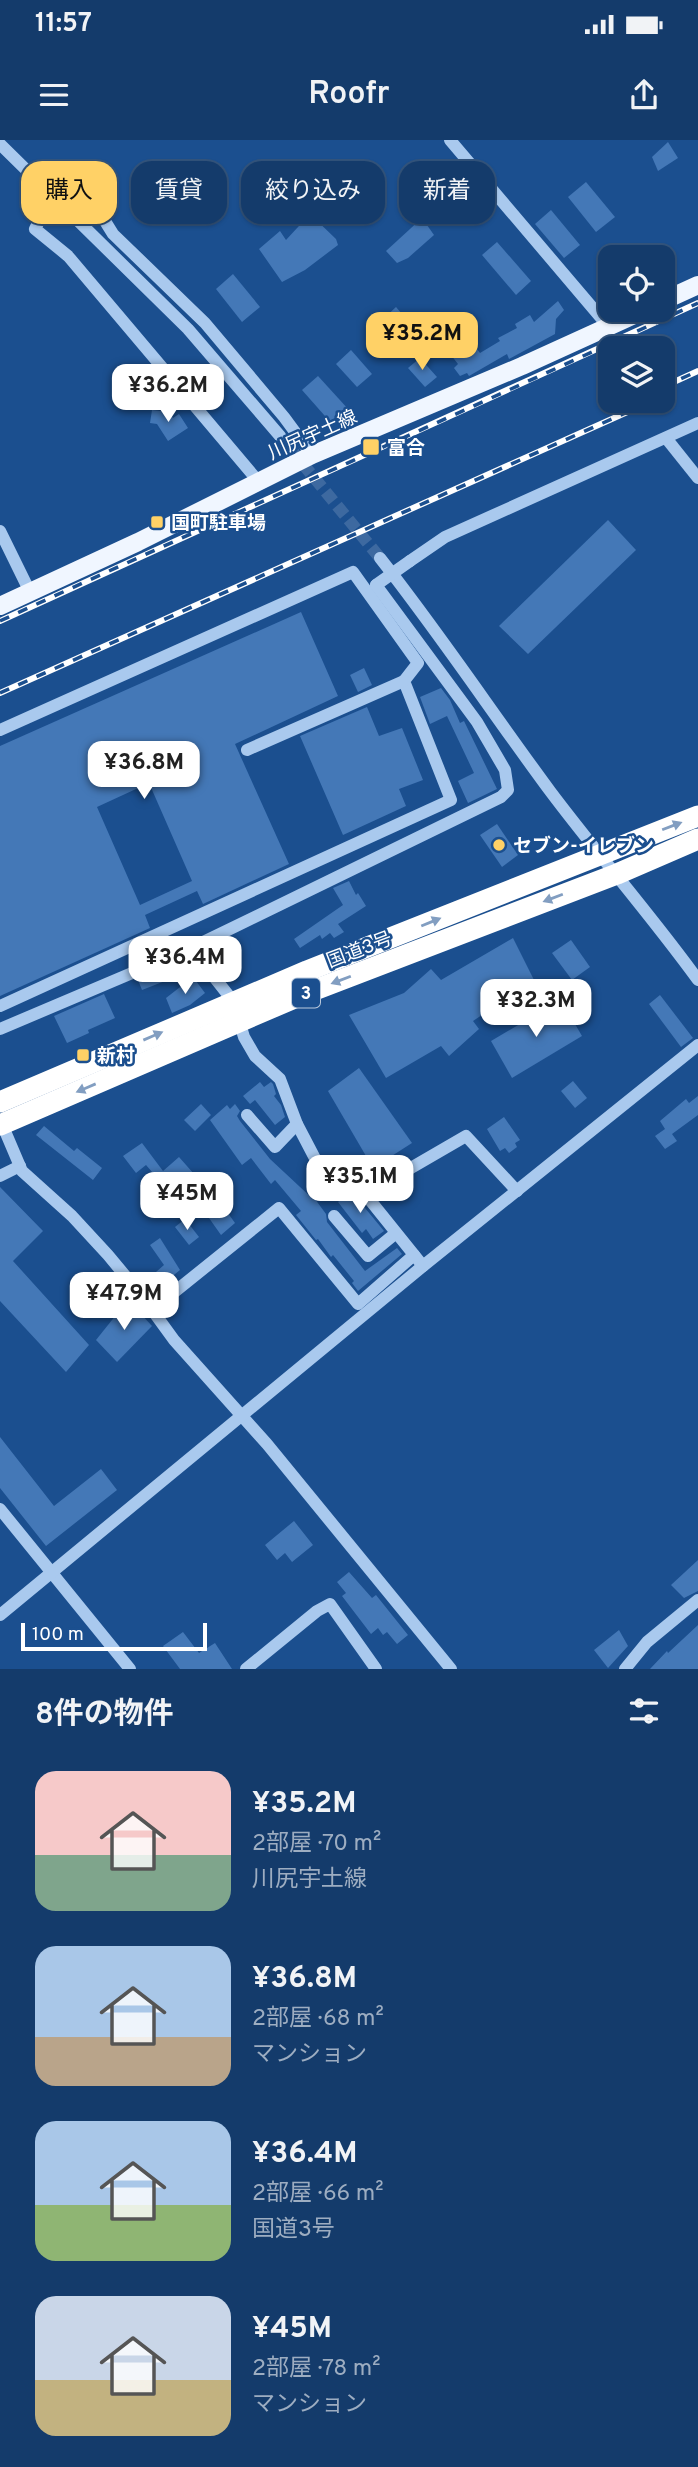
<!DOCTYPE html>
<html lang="ja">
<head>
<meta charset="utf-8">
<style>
  body { margin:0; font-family:Overpass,"Noto Sans JP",sans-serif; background:#1d4271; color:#f1f3f6; height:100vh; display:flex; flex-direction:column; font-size:26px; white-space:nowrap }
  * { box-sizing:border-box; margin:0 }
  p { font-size:23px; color:#9dadc1 }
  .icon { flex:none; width:38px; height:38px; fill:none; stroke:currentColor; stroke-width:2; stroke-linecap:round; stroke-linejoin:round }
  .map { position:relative; height:1529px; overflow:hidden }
  .drawer { display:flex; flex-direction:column; background:#143b6b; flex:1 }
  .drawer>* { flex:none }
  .banner { position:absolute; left:21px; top:21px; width:656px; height:63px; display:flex; gap:14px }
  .controls { position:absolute; left:598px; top:105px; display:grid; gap:14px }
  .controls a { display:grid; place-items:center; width:77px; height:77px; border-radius:14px; background:#143b6b; box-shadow:0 2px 5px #0004,0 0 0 2px #33557e; font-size:35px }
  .scale { position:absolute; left:21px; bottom:18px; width:186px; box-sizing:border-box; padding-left:7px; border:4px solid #fff; border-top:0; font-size:19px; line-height:24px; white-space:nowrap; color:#fff; -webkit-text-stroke:5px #1b4f8f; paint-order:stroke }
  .price { position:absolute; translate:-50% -60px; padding:0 16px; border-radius:14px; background:#fff; color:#222; font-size:23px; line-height:46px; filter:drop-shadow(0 2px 4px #0008) }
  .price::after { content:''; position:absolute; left:50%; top:42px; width:21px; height:16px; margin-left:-10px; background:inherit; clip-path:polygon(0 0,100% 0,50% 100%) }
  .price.current { background:#ffd166; color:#111 }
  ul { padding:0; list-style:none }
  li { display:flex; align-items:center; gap:21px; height:175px; padding:0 35px }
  li span { display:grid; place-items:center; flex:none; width:196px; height:140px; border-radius:21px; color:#555 }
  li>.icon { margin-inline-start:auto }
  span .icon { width:84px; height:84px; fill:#fffc; stroke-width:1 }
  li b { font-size:30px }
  h2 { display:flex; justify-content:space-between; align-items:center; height:84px; padding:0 35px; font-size:30px }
  .pill { padding:0 24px; border-radius:21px; background:#143b6b; box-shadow:0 2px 5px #0004,0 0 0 2px #33557e; font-size:24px; line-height:63px }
  .pill.current { background:#ffd166; color:#111 }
  .status { display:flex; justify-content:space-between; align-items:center; height:49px; padding:0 35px; background:#143b6b; direction:ltr }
  .status svg { height:19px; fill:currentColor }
  header { display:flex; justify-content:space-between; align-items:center; height:91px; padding:0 35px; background:#143b6b; font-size:32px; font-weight:600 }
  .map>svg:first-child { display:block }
</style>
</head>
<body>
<div class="status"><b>11:57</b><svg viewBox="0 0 49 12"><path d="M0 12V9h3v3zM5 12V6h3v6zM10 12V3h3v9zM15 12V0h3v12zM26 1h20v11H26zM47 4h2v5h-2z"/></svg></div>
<header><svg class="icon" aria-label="menu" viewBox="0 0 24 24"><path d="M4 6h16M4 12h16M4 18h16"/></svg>Roofr<svg class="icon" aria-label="share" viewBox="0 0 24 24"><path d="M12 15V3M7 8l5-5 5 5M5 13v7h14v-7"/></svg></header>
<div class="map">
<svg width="698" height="1529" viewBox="0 0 698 1529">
  <rect width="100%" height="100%" fill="#1b4f8f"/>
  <!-- building -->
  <g fill="#4478b7" fill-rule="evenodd">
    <polygon points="668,2 678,18 658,31 652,17"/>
    <polygon points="471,38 484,54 445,80 433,70 433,66"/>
    <polygon points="586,42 615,77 596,92 568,57"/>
    <polygon points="551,70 580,105 564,118 535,84"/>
    <polygon points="310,74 336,99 338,105 305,130 282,142 259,109 280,91 286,100"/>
    <polygon points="422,78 434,95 408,118 397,123 386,111"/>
    <polygon points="497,102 531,141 516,155 482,115"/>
    <polygon points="233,134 260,167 242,182 216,149"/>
    <polygon points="558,161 564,170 556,179 555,194 509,219 507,214 469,236 467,233 460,236 454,228 458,224 429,187 404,209 380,182 396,167 414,188 432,176 455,201 458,199 470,215 477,209 480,213 500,201 498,198 517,188 515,184 530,175 534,182"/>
    <polygon points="351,210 372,234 357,247 336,224"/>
    <polygon points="420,218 437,237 425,247 408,228"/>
    <polygon points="318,236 349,270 332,284 302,250"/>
    <polygon points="152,270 169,272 173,278 179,274 188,288 168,301 157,284 150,283"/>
    <polygon points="608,380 636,410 528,514 499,486"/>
    <path d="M301,472L338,556L235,604L289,724L203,764L197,751L145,775L150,788L0,856V606ZM149,643L192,741L140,765L97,667Z"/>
    <polygon points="364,528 372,545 358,552 350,535"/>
    <polygon points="441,548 450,560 460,583 464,581 497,649 468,663 458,641 474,633 447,576 430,584 420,557"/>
    <polygon points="367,567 379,596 402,588 423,640 399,649 406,666 343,695 300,596"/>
    <polygon points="497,684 518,715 502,727 480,695"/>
    <polygon points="349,741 356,755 358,753 366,766 338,784 344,792 334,798 330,793 322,799 320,795 300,808 294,799 343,765 333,748"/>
    <polygon points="513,798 534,840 473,881 479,889 449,916 441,906 386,938 349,875 404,853 431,829 441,840"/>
    <polygon points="571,800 590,827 572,840 552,813"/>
    <polygon points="160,830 165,841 142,850 138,840"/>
    <polygon points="193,837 205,853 190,865 172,873 166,858"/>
    <polygon points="104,854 115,878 88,890 89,893 67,903 54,876"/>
    <polygon points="660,855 693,898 681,907 649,864"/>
    <polygon points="561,860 582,896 512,938 491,901"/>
    <polygon points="359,928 412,1003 373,1028 328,951"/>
    <polygon points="573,941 587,958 575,968 561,951"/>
    <polygon points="260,942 264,947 271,942 273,944 276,954 274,956 281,965 285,977 275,985 255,960 250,964 243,956"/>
    <polygon points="698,956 698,975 672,994 677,1001 665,1009 655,996 665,989 660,981 686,959 689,963"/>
    <polygon points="201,964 211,975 195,991 184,980"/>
    <polygon points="235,964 240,971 237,976 240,981 270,1019 314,1060 315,1059 326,1074 327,1082 365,1131 397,1108 402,1114 358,1151 352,1143 354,1141 333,1115 331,1117 318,1099 316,1100 296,1075 301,1071 275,1040 271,1044 251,1018 242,1025 210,980 227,965 230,969"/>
    <polygon points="504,977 520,1000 515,1003 517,1007 509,1013 505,1008 500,1011 487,989"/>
    <polygon points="44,986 74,1011 77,1008 102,1028 93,1040 36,995"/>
    <polygon points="142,1003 163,1031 179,1017 209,1051 222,1072 225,1069 235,1083 221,1095 197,1061 186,1071 146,1025 136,1033 123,1016"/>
    <polygon points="0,1047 43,1091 13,1121 89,1205 66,1232 0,1161"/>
    <polygon points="351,1051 384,1091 373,1099 366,1089 362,1093 338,1062"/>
    <polygon points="185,1079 199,1097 189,1105 175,1087"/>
    <polygon points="160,1098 180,1130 164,1143 156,1132 164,1125 150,1105"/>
    <polygon points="128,1160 152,1186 117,1222 96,1200"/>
    <polygon points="0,1297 54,1366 101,1329 117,1350 46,1406 0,1348"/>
    <polygon points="294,1381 313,1405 292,1422 285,1413 277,1420 265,1405"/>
    <polygon points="698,1420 698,1451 684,1458 671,1445"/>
    <polygon points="349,1432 372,1458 376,1455 408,1495 397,1504 387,1492 383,1495 378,1488 371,1494 342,1456 346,1453 337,1442"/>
    <polygon points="698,1485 698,1529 650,1529 667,1511 668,1513"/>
    <polygon points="619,1490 628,1506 608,1528 594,1510"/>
    <polygon points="183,1492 199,1513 215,1503 232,1529 180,1529 163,1506"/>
  </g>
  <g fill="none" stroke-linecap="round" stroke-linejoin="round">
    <!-- minor-tunnel -->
    <polyline stroke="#3d69a0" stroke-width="12" stroke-dasharray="12 6" stroke-linecap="butt" points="280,296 380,418"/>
    <!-- minor -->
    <g stroke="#a9c9ee" stroke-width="12">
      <polyline points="450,0 608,186"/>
      <polyline points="0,4 188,189 280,296"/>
      <polyline points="666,298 698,338"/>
      <polyline points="258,341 68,116 35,89 51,57 79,45 95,65 113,94 205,183 284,277 312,315"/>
      <polyline points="0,391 30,452"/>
      <path d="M380,418C440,494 493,574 550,651C598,715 651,775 698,840"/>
      <polyline points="410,421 445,397 698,283"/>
      <polyline points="0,590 353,432 418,523 404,541 451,660 0,866"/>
      <polyline points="247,610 404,541"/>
      <polyline points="191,808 233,861 244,897 255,916 280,939 297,984 320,1028 346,1036 357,1044 423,1126"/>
      <polyline points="0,889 191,808 501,657 508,650 505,630 477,582 376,445"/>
      <polyline points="247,975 275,1007 297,984"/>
      <polyline points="2,984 22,1031 72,1076 108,1115 142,1156 174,1200 267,1304 451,1529"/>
      <polyline points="0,1036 20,1026"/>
      <polyline points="366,1054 466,996 517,1051"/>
      <polyline points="334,1076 368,1116 396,1093"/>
      <polyline points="152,1170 279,1068 358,1164 414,1115"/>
      <polyline points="0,1369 130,1529"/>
      <polyline points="0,1475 423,1126 698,905"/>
      <polyline points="246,1529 317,1471 330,1464 376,1529"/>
      <polyline points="625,1529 647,1502 698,1460"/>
    </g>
    <!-- major -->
    <g stroke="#f0f6ff" stroke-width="18">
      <polyline points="663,161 698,145"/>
      <polyline points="0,466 138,402 312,315 522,226 645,170"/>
    </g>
    <!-- highway -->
    <g stroke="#fff" stroke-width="21">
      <polyline points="0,962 307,831 698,676"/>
      <polyline points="0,985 299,856 617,734 698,699"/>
    </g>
    <defs>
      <g id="rail">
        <polyline points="663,247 698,231"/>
        <path d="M0,481C232,374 466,271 698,163"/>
        <polyline points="0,553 652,261"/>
      </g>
    </defs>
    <!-- rail casing -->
    <use href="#rail" stroke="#fff" stroke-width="6"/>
    <!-- rail -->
    <use href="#rail" stroke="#1b4f8f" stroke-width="3.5" stroke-dasharray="10" stroke-linecap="butt"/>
    <!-- minor-bridge -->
    <polyline stroke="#a9c9ee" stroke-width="12" points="376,445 410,421"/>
  </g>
  <!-- one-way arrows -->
  <defs><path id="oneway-solid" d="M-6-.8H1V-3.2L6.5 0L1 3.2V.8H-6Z" transform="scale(1.75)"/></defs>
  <g fill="#829ec1">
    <use href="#oneway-solid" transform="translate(672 686) rotate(-21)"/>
    <use href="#oneway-solid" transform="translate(553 758) rotate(159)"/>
    <use href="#oneway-solid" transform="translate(431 782) rotate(-22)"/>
    <use href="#oneway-solid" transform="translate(341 840) rotate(159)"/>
    <use href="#oneway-solid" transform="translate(153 896) rotate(-23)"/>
    <use href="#oneway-solid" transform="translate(86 948) rotate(157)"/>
  </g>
  <!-- markers -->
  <g fill="#ffd166" stroke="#1b4f8f" stroke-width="2.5">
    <rect x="362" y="298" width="18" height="18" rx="3.5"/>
    <rect x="150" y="375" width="14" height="14" rx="3.5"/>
    <circle cx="499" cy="705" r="7"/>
    <rect x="76" y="908" width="14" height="14" rx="3.5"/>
  </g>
  <g text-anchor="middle" stroke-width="5" stroke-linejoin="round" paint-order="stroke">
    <!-- shield labels -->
    <rect fill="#1b4f8f" stroke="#bbcadd" stroke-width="2" x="292" y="838.5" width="28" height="29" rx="5"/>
    <g font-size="18" font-weight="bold" fill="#fff">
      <text x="306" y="859">3</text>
    </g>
    <!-- street labels -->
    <g font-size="19" fill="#fff" stroke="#1b4f8f">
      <text transform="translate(312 294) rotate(-24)" y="7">川尻宇土線</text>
      <text transform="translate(359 809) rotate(-21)" y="7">国道3号</text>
    </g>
    <!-- poi labels -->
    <g font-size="19" font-weight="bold" fill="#fff" stroke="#1b4f8f" text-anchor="start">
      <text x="387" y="314">富合</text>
      <text x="171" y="389">国町駐車場</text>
      <text x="513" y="712">セブン-イレブン</text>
      <text x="97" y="922">新村</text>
    </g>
  </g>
</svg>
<div class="controls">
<a><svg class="icon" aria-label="locate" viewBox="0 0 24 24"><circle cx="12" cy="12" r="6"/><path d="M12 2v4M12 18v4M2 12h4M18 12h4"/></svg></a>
<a><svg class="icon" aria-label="layers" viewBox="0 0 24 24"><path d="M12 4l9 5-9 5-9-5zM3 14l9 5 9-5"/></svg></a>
</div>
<div class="scale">100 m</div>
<b class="price current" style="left:422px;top:232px">¥35.2M</b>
<b class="price" style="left:168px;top:284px">¥36.2M</b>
<b class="price" style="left:144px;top:661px">¥36.8M</b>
<b class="price" style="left:185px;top:856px">¥36.4M</b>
<b class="price" style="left:536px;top:899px">¥32.3M</b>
<b class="price" style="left:360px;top:1075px">¥35.1M</b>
<b class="price" style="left:187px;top:1092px">¥45M</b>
<b class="price" style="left:124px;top:1192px">¥47.9M</b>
<div class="banner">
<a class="pill current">購入</a>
<a class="pill">賃貸</a>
<a class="pill">絞り込み</a>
<a class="pill">新着</a>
</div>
</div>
<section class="drawer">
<h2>8件の物件<svg class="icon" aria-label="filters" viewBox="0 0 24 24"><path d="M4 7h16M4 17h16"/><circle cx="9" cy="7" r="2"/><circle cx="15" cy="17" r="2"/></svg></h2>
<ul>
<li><span style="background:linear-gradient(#f6c9c9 60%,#7fa58c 0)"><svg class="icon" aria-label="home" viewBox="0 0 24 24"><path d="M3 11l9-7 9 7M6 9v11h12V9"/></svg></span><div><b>¥35.2M</b><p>2部屋 · 70 m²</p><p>川尻宇土線</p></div></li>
<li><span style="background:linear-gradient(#a9c7e8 65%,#b9a48a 0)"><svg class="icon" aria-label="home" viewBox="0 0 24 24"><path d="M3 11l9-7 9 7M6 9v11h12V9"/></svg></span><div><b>¥36.8M</b><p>2部屋 · 68 m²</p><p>マンション</p></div></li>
<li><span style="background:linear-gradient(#a9c7e8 60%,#8fb573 0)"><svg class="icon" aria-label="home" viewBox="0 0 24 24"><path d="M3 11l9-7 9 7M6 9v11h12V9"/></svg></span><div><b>¥36.4M</b><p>2部屋 · 66 m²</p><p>国道3号</p></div></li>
<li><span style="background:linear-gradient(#c9d6e8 60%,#c2b280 0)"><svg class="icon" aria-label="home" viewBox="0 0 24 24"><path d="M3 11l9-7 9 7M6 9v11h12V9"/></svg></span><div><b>¥45M</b><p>2部屋 · 78 m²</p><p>マンション</p></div></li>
</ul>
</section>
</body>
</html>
